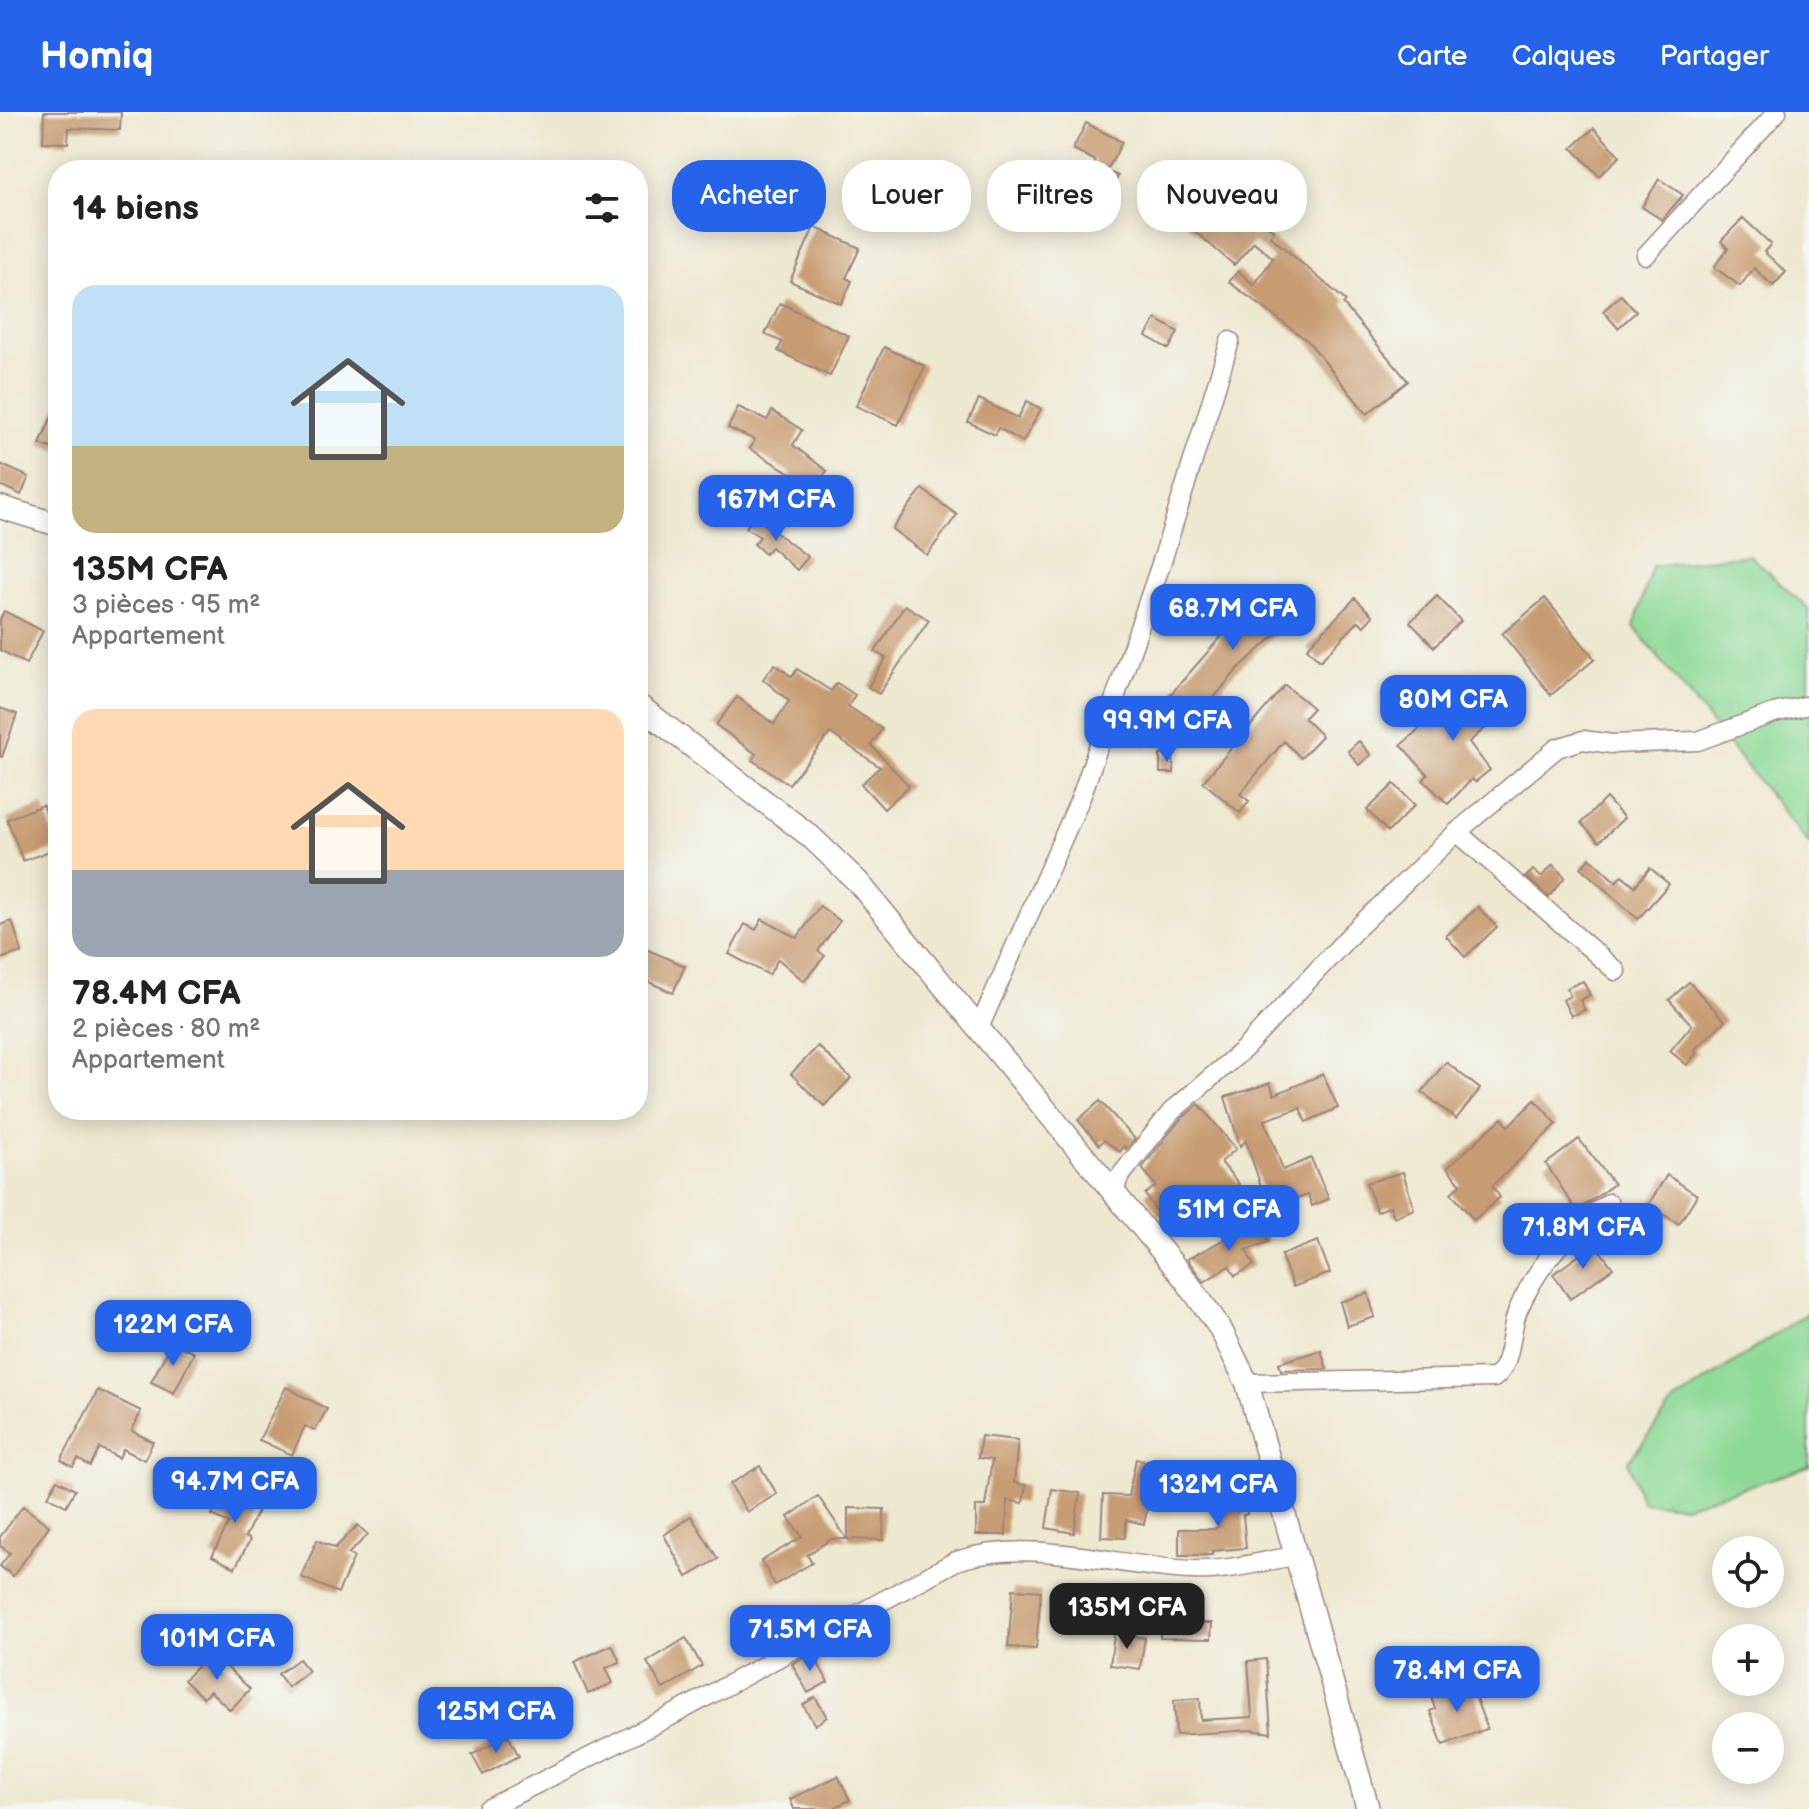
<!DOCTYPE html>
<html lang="fr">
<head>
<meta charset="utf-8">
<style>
  body { margin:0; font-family:"Balsamiq Sans",sans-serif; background:#f6f6f6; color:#222; height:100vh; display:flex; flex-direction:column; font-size:30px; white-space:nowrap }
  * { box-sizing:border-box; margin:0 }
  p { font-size:26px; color:#767676 }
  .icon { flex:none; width:44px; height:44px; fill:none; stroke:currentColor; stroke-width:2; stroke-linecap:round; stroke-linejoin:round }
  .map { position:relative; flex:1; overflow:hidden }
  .sheet { position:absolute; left:48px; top:48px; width:600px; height:960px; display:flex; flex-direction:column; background:#fff; border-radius:32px; box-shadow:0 4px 20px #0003 }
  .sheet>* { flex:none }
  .hud { position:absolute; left:672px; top:48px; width:760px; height:72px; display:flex; gap:16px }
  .buttons { position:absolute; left:1712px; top:1424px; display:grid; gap:16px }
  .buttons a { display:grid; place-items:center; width:72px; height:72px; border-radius:50%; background:#fff; box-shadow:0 4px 20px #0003; font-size:40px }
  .price { position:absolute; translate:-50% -68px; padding:0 18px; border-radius:16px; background:#2563eb; color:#fff; font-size:26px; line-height:52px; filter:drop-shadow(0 2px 4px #0008) }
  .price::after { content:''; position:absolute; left:50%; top:48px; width:24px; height:18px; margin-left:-12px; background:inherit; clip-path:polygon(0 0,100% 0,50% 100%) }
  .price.active { background:#222; color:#fff }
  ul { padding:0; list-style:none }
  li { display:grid; align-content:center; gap:16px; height:424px; padding:0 24px }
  li span { display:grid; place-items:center; height:248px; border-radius:24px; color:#555 }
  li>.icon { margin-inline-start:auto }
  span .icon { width:144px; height:144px; fill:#fffc; stroke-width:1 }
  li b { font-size:34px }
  h2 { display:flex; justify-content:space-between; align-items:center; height:96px; padding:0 24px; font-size:34px }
  .chip { padding:0 28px; border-radius:32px; background:#fff; box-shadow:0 4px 20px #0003; font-size:28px; line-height:72px }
  .chip.active { background:#2563eb; color:#fff }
  header { display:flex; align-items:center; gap:48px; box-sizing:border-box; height:112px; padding:0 40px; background:#2563eb; color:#fff }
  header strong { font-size:38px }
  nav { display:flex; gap:44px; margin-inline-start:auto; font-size:28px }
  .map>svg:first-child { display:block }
</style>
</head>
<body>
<header>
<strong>Homiq</strong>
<nav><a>Carte</a><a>Calques</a><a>Partager</a></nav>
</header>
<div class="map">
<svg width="1809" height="1697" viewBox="0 0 1809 1697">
  <rect width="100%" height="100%" fill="#f6f6f2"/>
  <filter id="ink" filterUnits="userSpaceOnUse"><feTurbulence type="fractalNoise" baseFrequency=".0125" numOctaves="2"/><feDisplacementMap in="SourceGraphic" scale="16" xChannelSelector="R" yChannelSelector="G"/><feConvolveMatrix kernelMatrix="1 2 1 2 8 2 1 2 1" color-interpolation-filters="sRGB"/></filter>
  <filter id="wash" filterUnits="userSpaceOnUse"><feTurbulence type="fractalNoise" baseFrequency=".006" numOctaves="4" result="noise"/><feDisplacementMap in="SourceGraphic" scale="32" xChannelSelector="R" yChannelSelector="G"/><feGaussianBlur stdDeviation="1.8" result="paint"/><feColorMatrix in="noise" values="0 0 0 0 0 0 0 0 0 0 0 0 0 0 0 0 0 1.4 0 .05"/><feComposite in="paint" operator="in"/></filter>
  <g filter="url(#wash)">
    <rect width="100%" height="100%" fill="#ede8cf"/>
    <!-- green -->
    <g fill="#8dd996" stroke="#6c7c60" stroke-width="2">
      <polygon points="1749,443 1809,498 1809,732 1634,515 1652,454"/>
      <polygon points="1809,1200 1809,1355 1685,1394 1642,1390 1628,1350 1674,1290"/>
    </g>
    <g id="blocks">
      <!-- building -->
      <g fill="#c79c72">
        <polygon points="44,0 121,0 120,18 69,16 68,31 43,30"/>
        <polygon points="1086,11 1122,30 1107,59 1118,64 1106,87 1083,75 1096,49 1073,37"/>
        <polygon points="1594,16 1620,44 1599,64 1572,36"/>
        <polygon points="1659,67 1683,83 1662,108 1642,95"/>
        <polygon points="1214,69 1274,119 1270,124 1346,189 1343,192 1408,269 1367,302 1308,229 1229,170 1238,159 1254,173 1273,146 1254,130 1234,153 1185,111 1204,88 1200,85"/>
        <polygon points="1743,106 1771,132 1764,140 1786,160 1773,174 1754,156 1740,174 1714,155 1728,136 1721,129"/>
        <polygon points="814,115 860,136 846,166 852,169 841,192 790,169"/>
        <polygon points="1621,183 1636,200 1618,216 1603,199"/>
        <polygon points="780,191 849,224 830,264 778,239 782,230 765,222"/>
        <polygon points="1156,207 1178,220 1169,237 1146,224"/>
        <polygon points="884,235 925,254 898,313 856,294"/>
        <polygon points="979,287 1018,306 1027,289 1041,297 1023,330 998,316 995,323 968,310"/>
        <polygon points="58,290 58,339 40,332"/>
        <polygon points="738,295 767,308 772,299 802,318 793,333 827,359 799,394 779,378 792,362 750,337 755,328 728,316"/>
        <polygon points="0,352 29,365 21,383 0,373"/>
        <polygon points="922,377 957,403 927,443 892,417"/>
        <polygon points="754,404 808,445 797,458 771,435 765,442 754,432 760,425 746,416"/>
        <polygon points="1275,475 1298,502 1237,558 1196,607 1169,584 1228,517"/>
        <polygon points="1437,484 1461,509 1434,535 1410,510"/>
        <polygon points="1355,486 1373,504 1364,514 1359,509 1320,549 1307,536"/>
        <polygon points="1545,486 1595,547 1551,583 1502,522"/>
        <polygon points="905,493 929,508 879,582 868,575 886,546 875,540"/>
        <polygon points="4,499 43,519 26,552 0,538 0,507"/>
        <polygon points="775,552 792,565 797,557 831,579 837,571 855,583 848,594 882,617 871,633 909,674 884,697 861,672 880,655 830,621 789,672 752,648 756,642 716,613 737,585 774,612 789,589 763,567"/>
        <polygon points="1471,570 1500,604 1469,630 1490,658 1475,670 1472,667 1448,692 1423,668 1428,663 1401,633"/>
        <polygon points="1285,573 1313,596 1304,606 1322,624 1301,646 1284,629 1240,682 1249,689 1240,701 1203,670"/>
        <polygon points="0,596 17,602 2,645 0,644"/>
        <polygon points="1123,601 1155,617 1146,635 1116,619"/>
        <polygon points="1359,629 1371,643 1359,653 1348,639"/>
        <polygon points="1160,643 1173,643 1174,661 1160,661"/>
        <polygon points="1394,672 1415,693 1388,720 1367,698"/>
        <polygon points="1606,686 1624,706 1599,730 1581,711"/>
        <polygon points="43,693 58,736 23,749 7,707"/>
        <polygon points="1590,746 1616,770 1622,763 1635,774 1650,756 1669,772 1638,807 1581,756"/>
        <polygon points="1553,753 1565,765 1549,785 1526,765 1533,758 1541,765"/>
        <polygon points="820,794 840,809 818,839 825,844 804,869 778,847 769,863 729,842 745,812 756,818 762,807 797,826"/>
        <polygon points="1478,795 1497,815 1465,845 1446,824"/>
        <polygon points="12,809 22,840 0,847 0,813"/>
        <polygon points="646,837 685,854 673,881 638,865 638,855"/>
        <polygon points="1583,869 1590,883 1580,888 1585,898 1571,904 1563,888 1570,884 1567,876"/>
        <polygon points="1689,870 1725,909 1694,938 1697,940 1687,953 1670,939 1692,913 1669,888"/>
        <polygon points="818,934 851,966 824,994 791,962"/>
        <polygon points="1446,950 1480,977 1456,1007 1422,980"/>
        <polygon points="1323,962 1338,996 1306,1010 1300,996 1265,1008 1283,1058 1311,1046 1329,1087 1312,1094 1308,1083 1268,1096 1246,1029 1240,1034 1225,985 1270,971 1274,983"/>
        <polygon points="1535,988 1557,1012 1492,1074 1500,1085 1474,1108 1451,1081 1461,1072 1447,1056 1502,1006 1508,1014"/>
        <polygon points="1100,989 1135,1027 1126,1037 1124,1034 1120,1040 1104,1028 1099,1033 1078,1008"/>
        <polygon points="1199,992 1236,1037 1221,1050 1239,1072 1217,1089 1210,1081 1187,1095 1183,1088 1159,1104 1145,1082 1156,1074 1142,1056 1180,1008"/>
        <polygon points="1579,1027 1614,1072 1577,1099 1546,1052"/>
        <polygon points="1403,1060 1414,1097 1394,1105 1390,1094 1377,1100 1366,1071"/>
        <polygon points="1667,1063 1697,1083 1679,1112 1648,1093"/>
        <polygon points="1261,1108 1268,1130 1246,1138 1254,1153 1235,1164 1229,1154 1204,1170 1187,1147"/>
        <polygon points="1318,1129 1330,1161 1293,1175 1281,1143"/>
        <polygon points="1595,1132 1613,1156 1570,1187 1553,1162"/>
        <polygon points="1368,1181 1375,1205 1347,1214 1340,1190"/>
        <polygon points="172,1230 194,1241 174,1281 151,1270"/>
        <polygon points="1321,1238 1327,1257 1281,1258 1279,1251"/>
        <polygon points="286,1275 327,1297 315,1319 305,1314 292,1343 259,1328"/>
        <polygon points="98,1278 141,1299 132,1319 153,1330 144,1348 123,1337 119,1346 100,1336 90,1354 78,1347 73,1355 61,1348"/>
        <polygon points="981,1324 1018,1328 1014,1371 1026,1373 1023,1391 1007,1388 1006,1423 976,1423 976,1394 985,1394 992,1348 978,1346"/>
        <polygon points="1136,1347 1164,1353 1158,1380 1151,1379 1144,1412 1126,1408 1125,1426 1101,1425 1103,1383 1128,1384"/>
        <polygon points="760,1354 777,1382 747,1400 730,1372"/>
        <polygon points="57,1368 75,1378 66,1394 48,1384"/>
        <polygon points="227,1375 261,1392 245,1425 250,1428 235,1456 212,1444 229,1411 212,1403"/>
        <polygon points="1052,1377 1080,1381 1074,1421 1046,1416"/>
        <polygon points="1243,1377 1247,1402 1243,1403 1246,1436 1212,1439 1212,1443 1179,1443 1179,1417 1214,1417 1219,1414 1213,1383"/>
        <polygon points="818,1384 847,1427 831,1427 807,1443 812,1451 775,1473 761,1449 802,1425 788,1405"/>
        <polygon points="23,1394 49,1414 13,1464 0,1454 10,1441 0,1434 0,1425"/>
        <polygon points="848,1396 884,1397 883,1428 848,1427"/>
        <polygon points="691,1404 718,1447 687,1465 664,1423"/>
        <polygon points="358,1413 368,1423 348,1442 354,1445 338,1481 301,1465 317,1428 335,1436"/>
        <polygon points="1013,1477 1041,1479 1036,1537 1008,1535"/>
        <polygon points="1161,1483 1194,1484 1193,1511 1212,1511 1211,1527 1160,1526"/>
        <polygon points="1114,1522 1145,1526 1140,1557 1110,1553"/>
        <polygon points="686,1526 702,1554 663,1577 647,1550"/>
        <polygon points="612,1533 620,1550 606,1556 613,1571 588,1582 574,1550"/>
        <polygon points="211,1540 250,1577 230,1598 210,1579 203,1586 184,1568"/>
        <polygon points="813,1541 828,1570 808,1581 792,1552"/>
        <polygon points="299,1547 309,1559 288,1575 278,1562"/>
        <polygon points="1266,1547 1271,1621 1252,1618 1176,1623 1174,1588 1200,1586 1201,1608 1252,1605 1248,1549"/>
        <polygon points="1470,1570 1487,1617 1443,1633 1430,1599 1435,1597 1431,1585"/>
        <polygon points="815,1585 827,1605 815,1613 803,1593"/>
        <polygon points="508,1623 519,1644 483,1663 472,1643"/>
        <polygon points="838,1664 850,1688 832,1697 794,1697 790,1687"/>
      </g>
    </g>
  </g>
  <g filter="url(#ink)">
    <use href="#blocks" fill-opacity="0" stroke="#9c847d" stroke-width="2"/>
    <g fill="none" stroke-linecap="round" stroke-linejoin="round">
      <defs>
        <g id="minor">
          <polyline points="1646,143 1777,0"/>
          <polyline points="1457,720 1616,859"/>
          <polyline points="979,916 1081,685 1162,449 1230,229"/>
          <polyline points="1114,1084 1118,1067 1171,1000 1244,937 1353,820 1457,720 1557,636 1583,628 1612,632 1698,629 1774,601 1809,593"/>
          <path d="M1247,1271L1494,1266C1513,1252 1509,1219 1518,1198C1537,1154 1569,1116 1609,1091"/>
          <path d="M487,1697L669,1605L956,1449C1034,1424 1113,1455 1192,1458C1225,1460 1263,1449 1295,1444"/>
        </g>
        <g id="tertiary">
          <polyline points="0,395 58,413"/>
          <polyline points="638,593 810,724 858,770 1185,1167 1220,1216 1247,1271 1368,1697"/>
        </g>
      </defs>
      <!-- minor casing -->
      <use href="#minor" stroke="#9c847d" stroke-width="21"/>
      <!-- tertiary casing -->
      <use href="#tertiary" stroke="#9c847d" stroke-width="25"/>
      <!-- minor -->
      <use href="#minor" stroke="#fff" stroke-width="18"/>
      <!-- tertiary -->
      <use href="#tertiary" stroke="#fff" stroke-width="22"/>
    </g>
  </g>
</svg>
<div class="buttons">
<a><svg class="icon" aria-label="locate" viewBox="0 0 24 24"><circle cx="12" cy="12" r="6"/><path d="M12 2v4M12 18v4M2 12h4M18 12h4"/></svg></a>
<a>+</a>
<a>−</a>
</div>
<b class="price" style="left:776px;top:431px">167M CFA</b>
<b class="price" style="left:1233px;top:540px">68.7M CFA</b>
<b class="price" style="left:1453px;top:631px">80M CFA</b>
<b class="price" style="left:1167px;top:652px">99.9M CFA</b>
<b class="price" style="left:1229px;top:1141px">51M CFA</b>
<b class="price" style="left:1583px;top:1159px">71.8M CFA</b>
<b class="price" style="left:173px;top:1256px">122M CFA</b>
<b class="price" style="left:235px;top:1413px">94.7M CFA</b>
<b class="price" style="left:1218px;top:1416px">132M CFA</b>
<b class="price active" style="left:1127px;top:1539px">135M CFA</b>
<b class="price" style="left:810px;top:1561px">71.5M CFA</b>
<b class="price" style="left:217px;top:1570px">101M CFA</b>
<b class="price" style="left:1457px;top:1602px">78.4M CFA</b>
<b class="price" style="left:496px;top:1643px">125M CFA</b>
<div class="hud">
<a class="chip active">Acheter</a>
<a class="chip">Louer</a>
<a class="chip">Filtres</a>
<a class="chip">Nouveau</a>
</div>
<section class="sheet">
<h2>14 biens<svg class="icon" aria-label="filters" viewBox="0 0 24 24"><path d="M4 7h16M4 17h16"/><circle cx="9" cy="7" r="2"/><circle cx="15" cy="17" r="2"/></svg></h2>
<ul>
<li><span style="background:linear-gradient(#bfe0f5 65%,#c2b280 0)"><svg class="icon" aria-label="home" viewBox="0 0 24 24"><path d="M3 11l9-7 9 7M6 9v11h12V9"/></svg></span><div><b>135M CFA</b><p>3 pièces · 95 m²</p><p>Appartement</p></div></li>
<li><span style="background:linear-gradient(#ffd9b3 65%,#9aa5b1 0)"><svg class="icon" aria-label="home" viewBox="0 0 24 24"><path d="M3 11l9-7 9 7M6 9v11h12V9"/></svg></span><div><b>78.4M CFA</b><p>2 pièces · 80 m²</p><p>Appartement</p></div></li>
</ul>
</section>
</div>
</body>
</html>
